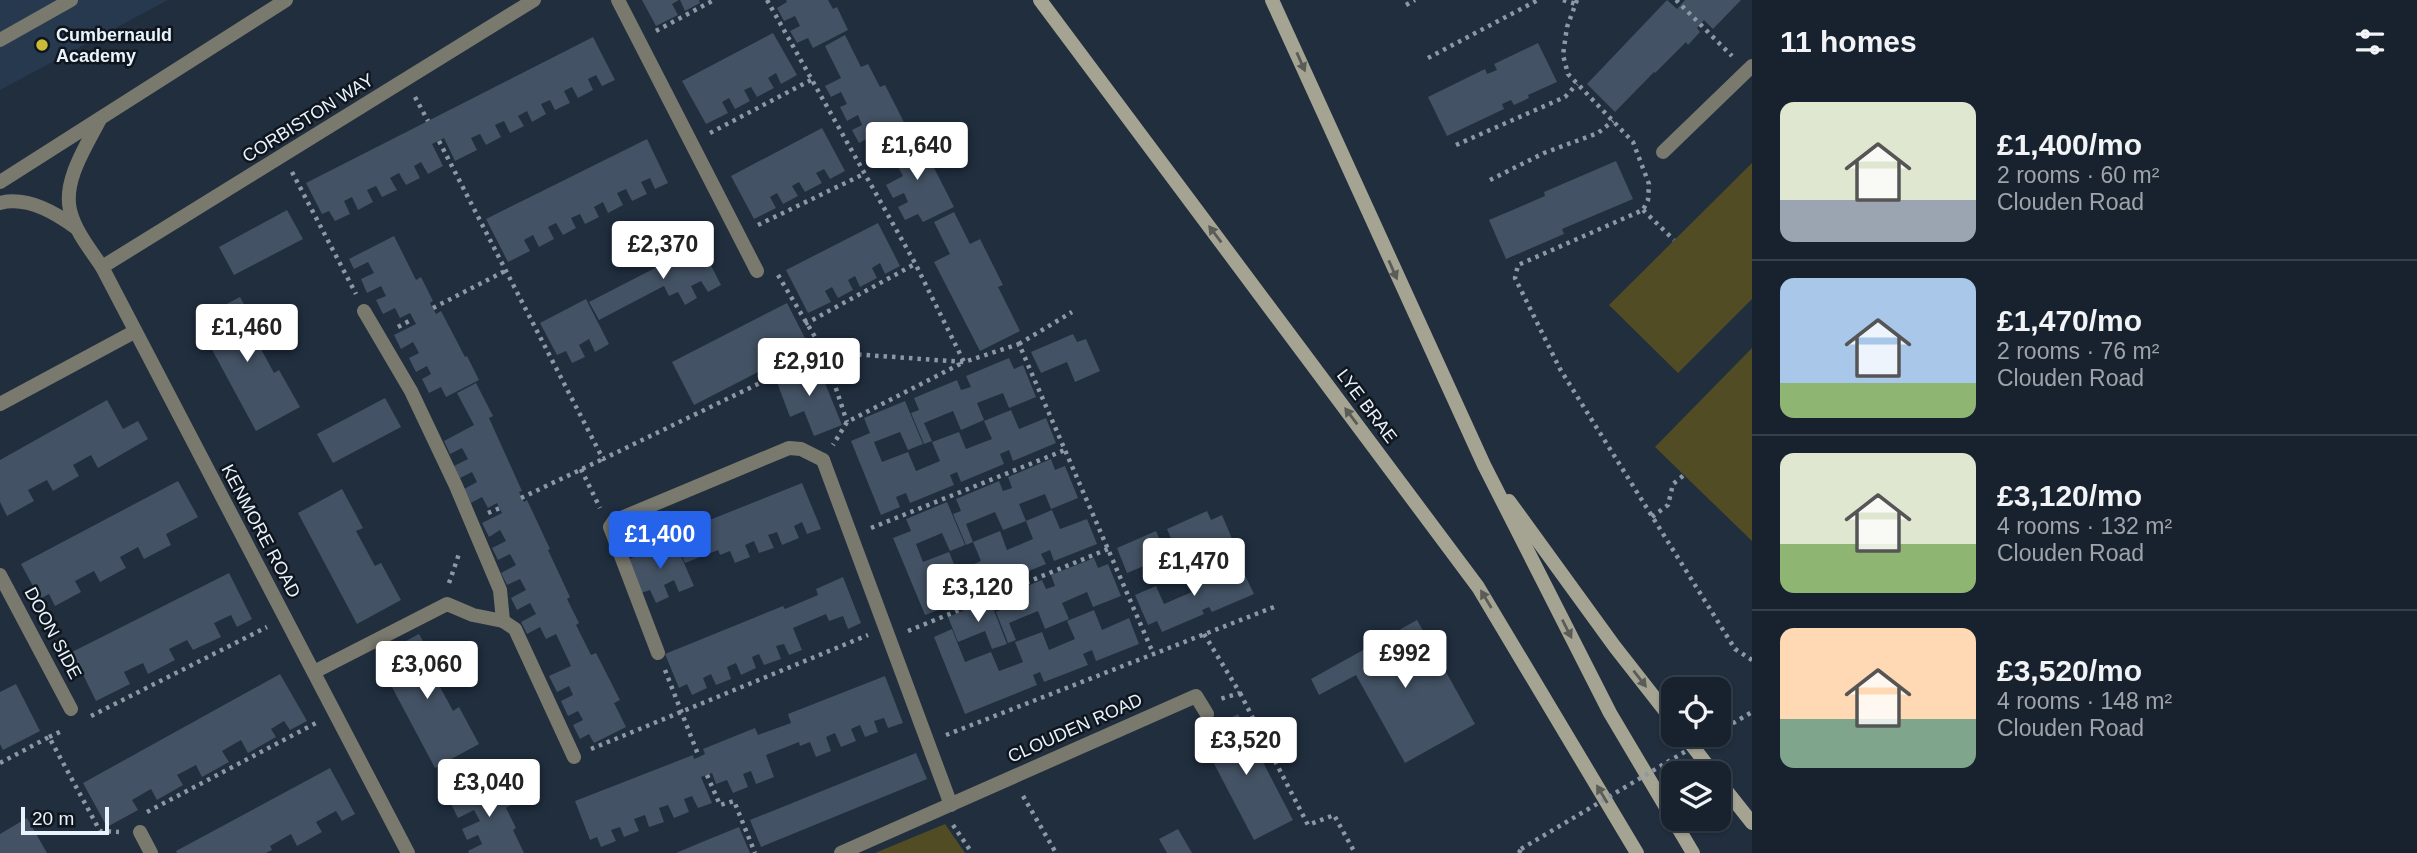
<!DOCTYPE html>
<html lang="en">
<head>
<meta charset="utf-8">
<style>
  body { margin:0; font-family:Arial,sans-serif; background:#252f3a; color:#f1f3f6; height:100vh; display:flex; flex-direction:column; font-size:26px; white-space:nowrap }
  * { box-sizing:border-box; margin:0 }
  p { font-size:23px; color:#9fa4aa }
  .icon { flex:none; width:38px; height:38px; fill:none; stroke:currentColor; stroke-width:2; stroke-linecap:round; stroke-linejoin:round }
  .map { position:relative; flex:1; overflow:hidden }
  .side { display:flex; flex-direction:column; background:#18222e; width:665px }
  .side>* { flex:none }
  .tools { position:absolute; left:1661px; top:677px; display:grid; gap:14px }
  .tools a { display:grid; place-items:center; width:70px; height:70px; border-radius:14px; background:#18222e; box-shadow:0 2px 5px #0004,0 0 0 2px #363f4a; font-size:35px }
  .scale { position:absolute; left:21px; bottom:18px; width:88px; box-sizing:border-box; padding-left:7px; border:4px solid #e9f3fd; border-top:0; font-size:19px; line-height:24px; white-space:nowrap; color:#e9f3fd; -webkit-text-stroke:5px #10161d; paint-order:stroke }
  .price { position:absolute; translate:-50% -60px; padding:0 16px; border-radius:7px; background:#fff; color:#222; font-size:23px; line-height:46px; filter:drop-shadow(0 2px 4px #0008) }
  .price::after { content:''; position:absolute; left:50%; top:42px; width:21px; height:16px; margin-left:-10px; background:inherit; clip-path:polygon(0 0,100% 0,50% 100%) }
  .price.current { background:#2563eb; color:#fff }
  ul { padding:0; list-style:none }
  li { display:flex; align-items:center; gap:21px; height:175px; padding:0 28px }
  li+li { border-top:2px solid #363f4a }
  li span { display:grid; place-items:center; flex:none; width:196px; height:140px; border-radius:14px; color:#555 }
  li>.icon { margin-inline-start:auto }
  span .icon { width:84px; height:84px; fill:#fffc; stroke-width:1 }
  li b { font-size:30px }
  h2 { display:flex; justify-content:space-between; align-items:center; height:84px; padding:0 28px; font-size:30px }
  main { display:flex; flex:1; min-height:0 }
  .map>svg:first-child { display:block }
</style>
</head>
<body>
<main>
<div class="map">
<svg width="1752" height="853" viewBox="0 0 1752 853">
  <rect width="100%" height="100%" fill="#202e3e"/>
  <!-- built -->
  <polygon fill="#27394e" points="0,0 168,0 0,90"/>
  <!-- green -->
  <g fill="#514c23">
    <polygon points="1752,163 1752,299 1678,373 1609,305"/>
    <polygon points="1752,348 1752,541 1655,447"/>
    <polygon points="945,824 965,853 875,853"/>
  </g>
  <!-- building -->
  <g fill="#435264">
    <polygon points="642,0 679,0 672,4 678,15 656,26"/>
    <polygon points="680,0 699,0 700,3 685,11"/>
    <polygon points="786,0 828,0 833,9 837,7 848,30 813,48 808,38 797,43 790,31 800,26 795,16 784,21 777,8 787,2"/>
    <polygon points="1667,0 1677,9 1685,0 1741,0 1713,29 1704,20 1697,28 1700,32 1688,45 1686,42 1655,73 1654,72 1615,112 1587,84"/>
    <polygon points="773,33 797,75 781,84 776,73 768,78 774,88 757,97 751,87 744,90 750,101 735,109 729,98 722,102 728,113 706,124 682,81"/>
    <polygon points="845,35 861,67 868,64 880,87 885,85 908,130 877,145 872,136 859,143 852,130 862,125 858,115 847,121 840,107 847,104 841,92 831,97 825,86 841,78 825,46"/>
    <polygon points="593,37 615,80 602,86 596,75 588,79 593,90 578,98 572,87 564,91 570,103 555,110 550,100 541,104 546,114 532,122 527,111 518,116 524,126 510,133 504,121 495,125 501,137 486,145 480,134 471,138 477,150 455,161 444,138 432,144 443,166 428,174 421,162 414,166 420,178 406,185 399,173 390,178 397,190 382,197 376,186 367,190 373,202 358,210 352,197 344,201 350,214 335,221 329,211 322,214 306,183"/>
    <polygon points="1538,43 1557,82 1528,95 1529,98 1514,105 1511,100 1502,104 1504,109 1447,136 1428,97 1485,69 1487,74 1497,70 1494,64"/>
    <polygon points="822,128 845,171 830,179 824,169 816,173 822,183 805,192 799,182 792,186 798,196 783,204 777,193 770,197 776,208 754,219 731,176"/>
    <polygon points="908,133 925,165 931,162 954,207 923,222 918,214 905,220 898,207 908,202 904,193 893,198 886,185 903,176 886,144"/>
    <polygon points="647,139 668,183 655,189 650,178 641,182 647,194 632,201 626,189 617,193 623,205 608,213 603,202 594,207 599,217 585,224 580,214 571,218 576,228 563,235 556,223 548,227 554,239 539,247 533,235 524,240 530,251 508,262 486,219"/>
    <polygon points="1616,161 1633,199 1562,229 1564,234 1506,259 1489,220 1545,196 1544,192"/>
    <polygon points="287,210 303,239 234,275 219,247"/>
    <polygon points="954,212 970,244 980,239 1003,285 998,287 1020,331 980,351 934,262 950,254 934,222"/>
    <polygon points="878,223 900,266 885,274 880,263 872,268 877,278 860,287 855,276 848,280 853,290 838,298 832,287 825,291 831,302 808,313 786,270"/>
    <polygon points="394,236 416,280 421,277 433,301 430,303 436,314 441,311 465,357 467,356 479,380 446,397 441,387 429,393 422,379 431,374 427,366 416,372 409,358 419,353 413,342 401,349 394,335 416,324 410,313 400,318 395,308 383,314 376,300 386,296 381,286 367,293 361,279 374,273 368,262 354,269 349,259"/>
    <polygon points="698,240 721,285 708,292 701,281 691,286 697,298 685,305 678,292 669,296 664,286 599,320 589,302 655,268 653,264"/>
    <polygon points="240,297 261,335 255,338 274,373 279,370 300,407 256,431 196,320"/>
    <polygon points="586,299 609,344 595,352 589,339 579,345 585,357 572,363 566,351 557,355 540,323"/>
    <polygon points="787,303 809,346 694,405 672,362"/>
    <polygon points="1073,334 1077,342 1086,339 1100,371 1075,382 1067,362 1041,373 1031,352"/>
    <polygon points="1009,358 1014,369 1023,365 1036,397 1009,408 1003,393 977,403 984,420 961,430 953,411 924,423 932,441 924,444 911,413 919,410 914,398 957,380 961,390 971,387 966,376"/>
    <polygon points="816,361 842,425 814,436 804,411 790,417 775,377"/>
    <polygon points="476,383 493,416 489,418 522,491 519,492 524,502 527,500 550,549 548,550 570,597 567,599 579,623 576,625 591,655 596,653 620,700 614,703 626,727 594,743 589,734 580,739 573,725 583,720 578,711 568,716 561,701 573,695 569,686 557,692 549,676 571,666 556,634 546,639 540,627 527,634 521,622 536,614 530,603 517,610 511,598 526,590 520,579 507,585 501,573 516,565 510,554 498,560 492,548 506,541 500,530 489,537 482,523 502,513 497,503 488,508 482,497 471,503 464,489 477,482 472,472 460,478 454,466 468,459 462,448 450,454 444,441 474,425 457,393"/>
    <polygon points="385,398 401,427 333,463 317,434"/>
    <polygon points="107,400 123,429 138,421 148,439 98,468 91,455 73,465 79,476 53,491 47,480 28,490 34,501 7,516 0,502 0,460"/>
    <polygon points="905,401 923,444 908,450 900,432 874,442 882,462 908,452 916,471 940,461 932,442 959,432 966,449 992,439 984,421 1011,410 1019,429 1046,418 1056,443 1013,461 1009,450 1000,454 1004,464 961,482 957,472 950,475 954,485 910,503 906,493 896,497 900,507 881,515 851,441 870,433 864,418"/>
    <polygon points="1051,459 1055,470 1065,466 1078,498 1051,509 1045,494 1019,504 1026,521 1003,530 995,512 966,524 973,542 1000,531 1007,550 1033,539 1026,521 1052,510 1060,529 1087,519 1097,544 1054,561 1050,550 1041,554 1046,564 1002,582 998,572 991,575 995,585 951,602 947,593 939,596 944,608 925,615 893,538 911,531 906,519 947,502 965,545 950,551 942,533 916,544 923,562 949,552 957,571 981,561 973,542 966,545 953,514 961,511 956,499 999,481 1003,491 1012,488 1008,477"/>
    <polygon points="178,481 198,517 166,534 171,545 144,559 138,547 120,557 126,568 100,582 94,571 75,581 81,592 55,606 49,594 40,599 21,564"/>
    <polygon points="802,483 821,529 807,534 802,522 794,526 799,538 782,545 777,532 768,535 774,548 759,553 754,541 745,545 750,557 735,563 730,551 720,555 718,550 685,563 677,543 710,529 707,521"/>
    <polygon points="342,489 363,528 356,531 375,566 381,563 401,600 357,624 298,513"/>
    <polygon points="1207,511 1211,520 1222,515 1236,548 1209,560 1201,540 1176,551 1184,570 1175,574 1159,581 1151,563 1127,573 1117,548 1156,531 1162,545 1172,541 1167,529"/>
    <polygon points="674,540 694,586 679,592 674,580 664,585 669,597 656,603 650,590 641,593 627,560"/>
    <polygon points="1094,558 1098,568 1108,564 1121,596 1093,607 1087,592 1062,603 1069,619 1045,629 1038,611 1009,623 1016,640 1008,643 996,612 1003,609 999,597 1042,580 1046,589 1055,586 1051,575"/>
    <polygon points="1208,563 1217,582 1243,571 1254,594 1212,612 1209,607 1202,610 1204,614 1162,632 1157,621 1148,625 1135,595 1156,586 1164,604 1194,591 1186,572"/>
    <polygon points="229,573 252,619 237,627 231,615 214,623 221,637 193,650 187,640 169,649 175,660 148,674 143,663 124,672 130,684 96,701 72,652"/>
    <polygon points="843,577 861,623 848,629 843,616 829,621 826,614 793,628 802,650 789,655 784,644 776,646 781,659 764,665 759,654 752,657 756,668 741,675 736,663 727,667 731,679 716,685 711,674 703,678 707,688 692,695 687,684 679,688 665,654 783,606 785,609 818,595 816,589"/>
    <polygon points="990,600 1007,644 992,649 985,631 958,642 948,617"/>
    <polygon points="1094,610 1102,630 1129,618 1139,644 1096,661 1092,650 1083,654 1088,665 1044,682 1040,672 1033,675 1037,685 965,714 934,637 952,629 965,662 991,652 999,671 1023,662 1015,642 1042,632 1049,650 1075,639 1067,621"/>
    <polygon points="1417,620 1475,724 1405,763 1356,675 1319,695 1311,679"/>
    <polygon points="419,634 440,672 434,676 453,711 459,707 479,744 435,768 376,657"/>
    <polygon points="280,674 307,721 290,730 284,721 271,729 276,737 248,753 241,740 222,751 229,762 202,777 196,765 177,775 183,785 157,800 151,789 132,800 138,810 107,827 83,783"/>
    <polygon points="885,676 903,723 888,728 884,718 874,721 878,732 865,737 860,725 851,729 856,741 841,747 835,733 826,737 831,751 816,757 810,742 800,746 799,742 766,755 774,777 756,784 751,771 743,774 748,787 733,793 727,780 716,784 712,773 701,777 712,803 698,808 692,796 684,799 689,812 674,818 668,805 659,808 664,822 649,827 645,815 634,819 639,831 624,837 620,827 611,830 616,841 601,847 597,837 590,840 575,801 693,755 694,759 699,757 705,754 703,749 755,728 758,735 791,723 788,714"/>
    <polygon points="16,684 40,731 3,750 0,744 0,692"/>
    <polygon points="1238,714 1293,820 1254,840 1199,735"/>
    <polygon points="916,753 927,779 761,847 750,820"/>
    <polygon points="330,768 355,814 342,821 336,811 316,822 322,832 297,846 291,834 270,846 272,850 266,853 177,853 176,851"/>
    <polygon points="498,778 511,805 506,808 516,828 513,830 524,853 469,853 468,851 482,844 478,835 467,840 462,829 480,821 474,810 458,818 450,802"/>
    <polygon points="27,818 47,853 0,853 0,834"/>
    <polygon points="739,827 750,853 676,853 702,842"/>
    <polygon points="1178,829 1192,853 1167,853 1159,839"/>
  </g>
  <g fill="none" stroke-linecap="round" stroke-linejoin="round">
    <!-- path -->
    <g stroke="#8c98a5" stroke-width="4.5" stroke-dasharray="3.5 5" stroke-linecap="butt">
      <polyline points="767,0 915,263 964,362 847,422 833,445"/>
      <polyline points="1563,0 1576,4"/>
      <polyline points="1577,0 1567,27 1563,55 1568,74 1633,142 1649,184 1648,200 1643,210 1518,265 1515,278 1560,369 1735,649 1752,660"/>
      <polyline points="1676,0 1732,56"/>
      <polyline points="1406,5 1415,0"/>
      <polyline points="656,31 714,0"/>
      <polyline points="1428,58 1538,0"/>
      <polyline points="415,97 428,121"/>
      <polyline points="710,133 811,80"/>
      <polyline points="439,141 603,459 824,352 964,362 1019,344 1153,653"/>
      <polyline points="1456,145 1565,97 1577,84"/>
      <polyline points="292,172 356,294"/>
      <polyline points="1490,180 1544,153 1598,133 1613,121"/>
      <polyline points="1643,210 1674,240"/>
      <polyline points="758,225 864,174"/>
      <polyline points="778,275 824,352 847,422"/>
      <polyline points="433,308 507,270"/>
      <polyline points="805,324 915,264"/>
      <polyline points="398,327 413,319"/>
      <polyline points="1019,344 1072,312"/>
      <polyline points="581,469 600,508"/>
      <polyline points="521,498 603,459"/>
      <polyline points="488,513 500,508"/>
      <polyline points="1652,517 1668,505 1673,484 1684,475"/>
      <polyline points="871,528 1065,450"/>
      <polyline points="449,583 460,551"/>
      <polyline points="908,631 1108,549"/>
      <polyline points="1204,634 1240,693 1220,699"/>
      <polyline points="665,670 699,757"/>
      <polyline points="1240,693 1308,825 1334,815 1355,853"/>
      <polyline points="91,716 267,627"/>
      <polyline points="1718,732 1752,712"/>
      <polyline points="946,735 1274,607"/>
      <polyline points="49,737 64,730"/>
      <polyline points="591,749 868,635"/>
      <polyline points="0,763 49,737 100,831 119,832"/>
      <polyline points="707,775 720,805 734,801 755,853"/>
      <polyline points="1023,796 1056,853"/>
      <polyline points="147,812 316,723"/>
      <polyline points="953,825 972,853"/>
      <polyline points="1519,853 1521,849"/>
    </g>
    <!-- service -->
    <g stroke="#7a796e" stroke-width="14">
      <polyline points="0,40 71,0"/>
      <polyline points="364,311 411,391 456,486 500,590 503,621"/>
      <polyline points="658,653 610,527 614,521 789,448 801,449 823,460"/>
      <polyline points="314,672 447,604 473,615 503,621 515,629 574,757"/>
    </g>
    <!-- minor -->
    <g stroke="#7a796e" stroke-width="14">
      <polyline points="618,0 757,271"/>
      <path d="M100,119C87,145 63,180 70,210C75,231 90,249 102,267L408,853"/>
      <polyline points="1663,152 1752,66"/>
      <path d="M0,203C26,196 56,213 76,228"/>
      <polyline points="102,267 534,0"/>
      <polyline points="0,404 134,332"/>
      <polyline points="823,460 951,805"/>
      <polyline points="0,575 71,709"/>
      <polyline points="140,832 151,853"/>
      <polyline points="841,853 1196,696 1207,714"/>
    </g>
    <!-- tertiary -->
    <polyline stroke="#7a796e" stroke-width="14" points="0,182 286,0"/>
    <!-- secondary -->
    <g stroke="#a5a392" stroke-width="14">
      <polyline points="1040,0 1478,587 1637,853"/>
      <polyline points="1272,0 1484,465 1610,713 1693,853"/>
      <polyline points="1509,501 1615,647 1673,721"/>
      <polyline points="1684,735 1714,774"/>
      <polyline points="1718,780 1752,823"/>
    </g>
    <!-- path-bridge -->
    <polyline stroke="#8c98a5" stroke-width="4.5" stroke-dasharray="3.5 5" stroke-linecap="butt" points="1521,849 1713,735"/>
  </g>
  <!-- one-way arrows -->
  <defs><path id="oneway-solid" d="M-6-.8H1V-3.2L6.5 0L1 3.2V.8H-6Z" transform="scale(1.75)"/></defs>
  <g fill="#5a5c58">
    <use href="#oneway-solid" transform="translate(1301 62) rotate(66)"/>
    <use href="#oneway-solid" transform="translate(1215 234) rotate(-127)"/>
    <use href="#oneway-solid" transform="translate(1393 270) rotate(66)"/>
    <use href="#oneway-solid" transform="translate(1351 416) rotate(-127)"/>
    <use href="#oneway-solid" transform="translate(1486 599) rotate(-121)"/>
    <use href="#oneway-solid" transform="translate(1567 629) rotate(63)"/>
    <use href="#oneway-solid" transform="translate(1640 679) rotate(52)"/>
    <use href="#oneway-solid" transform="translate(1602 794) rotate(-121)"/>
  </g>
  <!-- markers -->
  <circle fill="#caba3a" stroke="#10161d" stroke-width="2.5" cx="42" cy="45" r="7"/>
  <g text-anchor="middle" stroke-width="5" stroke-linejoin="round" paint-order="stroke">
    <!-- poi labels -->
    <g font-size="18" font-weight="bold" fill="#e9f3fd" stroke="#10161d" text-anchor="start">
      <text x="56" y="41">Cumbernauld<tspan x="56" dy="21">Academy</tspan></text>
    </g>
    <!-- street labels -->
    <g font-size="18" fill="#e9f3fd" stroke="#10161d">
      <text transform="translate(308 118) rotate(-32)" y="6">CORBISTON WAY</text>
      <text transform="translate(1367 406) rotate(53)" y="6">LYE BRAE</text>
      <text transform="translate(261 531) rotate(62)" y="6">KENMORE ROAD</text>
      <text transform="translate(53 633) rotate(62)" y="6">DOON SIDE</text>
      <text transform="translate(1075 728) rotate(-24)" y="6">CLOUDEN ROAD</text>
    </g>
  </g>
</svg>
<div class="tools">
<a><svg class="icon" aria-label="locate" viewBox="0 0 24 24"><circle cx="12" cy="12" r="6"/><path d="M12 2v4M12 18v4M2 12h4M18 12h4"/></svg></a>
<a><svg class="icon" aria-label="layers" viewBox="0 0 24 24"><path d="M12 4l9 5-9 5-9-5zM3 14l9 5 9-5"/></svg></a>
</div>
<div class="scale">20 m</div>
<b class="price" style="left:917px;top:182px">£1,640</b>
<b class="price" style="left:663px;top:281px">£2,370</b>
<b class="price" style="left:247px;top:364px">£1,460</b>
<b class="price" style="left:809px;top:398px">£2,910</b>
<b class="price current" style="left:660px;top:571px">£1,400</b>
<b class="price" style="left:1194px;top:598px">£1,470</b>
<b class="price" style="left:978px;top:624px">£3,120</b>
<b class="price" style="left:1405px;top:690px">£992</b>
<b class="price" style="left:427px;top:701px">£3,060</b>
<b class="price" style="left:1246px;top:777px">£3,520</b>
<b class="price" style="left:489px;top:819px">£3,040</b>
</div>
<section class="side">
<h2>11 homes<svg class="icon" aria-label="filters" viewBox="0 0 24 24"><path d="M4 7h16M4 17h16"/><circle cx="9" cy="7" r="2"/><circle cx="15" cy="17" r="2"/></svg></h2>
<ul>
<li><span style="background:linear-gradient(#dfe7d0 70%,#9aa5b1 0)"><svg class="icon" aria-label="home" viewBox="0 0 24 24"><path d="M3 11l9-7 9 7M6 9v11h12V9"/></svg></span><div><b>£1,400/mo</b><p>2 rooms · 60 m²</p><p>Clouden Road</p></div></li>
<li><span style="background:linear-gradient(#a9c7e8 75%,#8fb573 0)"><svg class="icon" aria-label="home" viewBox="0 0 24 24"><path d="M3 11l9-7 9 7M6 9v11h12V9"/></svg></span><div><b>£1,470/mo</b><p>2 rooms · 76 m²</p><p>Clouden Road</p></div></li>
<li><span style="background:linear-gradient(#dfe7d0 65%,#8fb573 0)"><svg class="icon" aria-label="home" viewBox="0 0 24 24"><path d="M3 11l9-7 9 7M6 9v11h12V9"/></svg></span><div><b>£3,120/mo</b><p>4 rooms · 132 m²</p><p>Clouden Road</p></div></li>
<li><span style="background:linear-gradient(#ffd9b3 65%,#7fa58c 0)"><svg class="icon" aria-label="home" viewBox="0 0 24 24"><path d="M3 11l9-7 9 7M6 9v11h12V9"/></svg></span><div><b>£3,520/mo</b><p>4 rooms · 148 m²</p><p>Clouden Road</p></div></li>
</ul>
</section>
</main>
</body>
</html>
